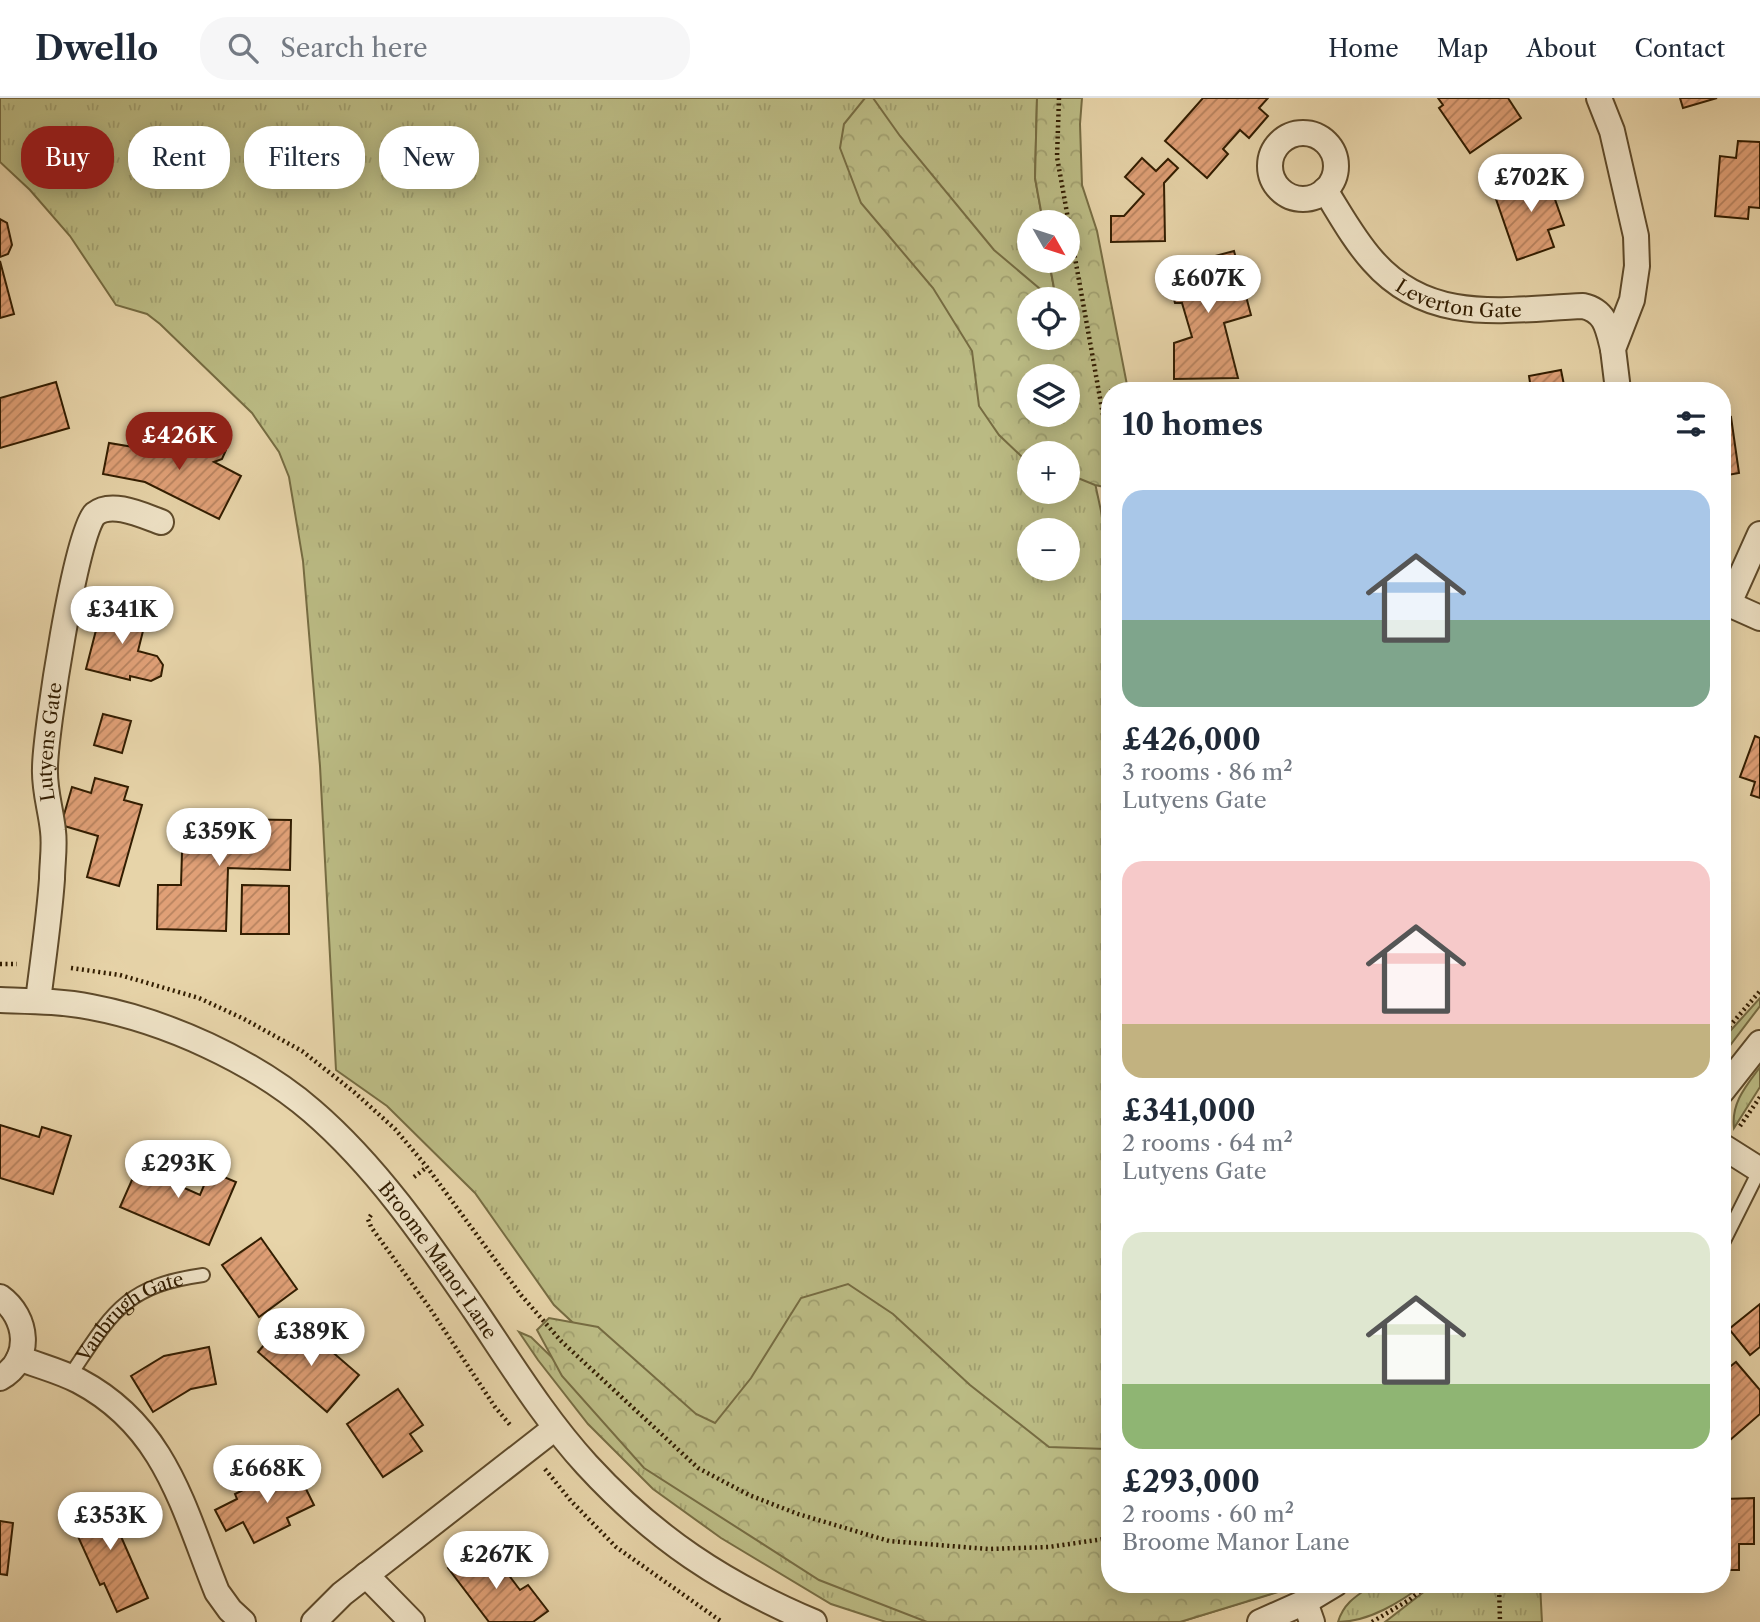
<!DOCTYPE html>
<html lang="en">
<head>
<meta charset="utf-8">
<style>
  body { margin:0; font-family:"Libre Caslon Text",serif; background:#f6f6f7; color:#1f2937; height:100vh; display:flex; flex-direction:column; font-size:26px; white-space:nowrap }
  * { box-sizing:border-box; margin:0 }
  p { font-size:23px; color:#747a83 }
  .icon { flex:none; width:38px; height:38px; fill:none; stroke:currentColor; stroke-width:2; stroke-linecap:round; stroke-linejoin:round }
  .map { position:relative; flex:1; overflow:hidden }
  .sheet { position:absolute; left:1101px; top:284px; width:630px; height:1211px; display:flex; flex-direction:column; background:#fff; border-radius:28px; box-shadow:0 4px 18px #0003 }
  .sheet>* { flex:none }
  .banner { position:absolute; left:21px; top:28px; width:665px; height:63px; display:flex; gap:14px }
  .needle { width:46px; rotate:129deg }
  .tools { position:absolute; left:1017px; top:112px; display:grid; gap:14px }
  .tools a { display:grid; place-items:center; width:63px; height:63px; border-radius:50%; background:#fff; box-shadow:0 4px 18px #0003; font-size:35px }
  .price { position:absolute; translate:-50% -60px; padding:0 16px; border-radius:24px; background:#fff; color:#222; font-size:23px; line-height:46px; filter:drop-shadow(0 2px 4px #0008) }
  .price::after { content:''; position:absolute; left:50%; top:42px; width:21px; height:16px; margin-left:-10px; background:inherit; clip-path:polygon(0 0,100% 0,50% 100%) }
  .price.selected { background:#8f2418; color:#fff }
  ul { padding:0; list-style:none }
  li { display:grid; align-content:center; gap:14px; height:371px; padding:0 21px }
  li span { display:grid; place-items:center; height:217px; border-radius:21px; color:#555 }
  li>.icon { margin-inline-start:auto }
  span .icon { width:126px; height:126px; fill:#fffc; stroke-width:1 }
  li b { font-size:30px }
  h2 { display:flex; justify-content:space-between; align-items:center; height:84px; padding:0 21px; font-size:30px }
  .tag { padding:0 24px; border-radius:28px; background:#fff; box-shadow:0 4px 18px #0003; font-size:24px; line-height:63px }
  .tag.selected { background:#8f2418; color:#fff }
  header { display:flex; align-items:center; gap:42px; box-sizing:border-box; height:98px; padding:0 35px; background:#fff; border-bottom:2px solid #e0e1e3 }
  header strong { font-size:33px }
  nav { display:flex; gap:38px; margin-inline-start:auto; font-size:24px }
  .search { width:490px; height:63px; background:#f6f6f7; display:flex; align-items:center; gap:18px; box-sizing:border-box; padding:0 24px; border-radius:28px; color:#747a83; font-size:26px }
  .map>svg:first-child { display:block }
</style>
</head>
<body>
<header>
<strong>Dwello</strong>
<div class="search"><svg class="icon" aria-label="search" viewBox="0 0 24 24"><circle cx="10" cy="10" r="6"/><path d="M15 15l6 6"/></svg>Search here</div>
<nav><a>Home</a><a>Map</a><a>About</a><a>Contact</a></nav>
</header>
<div class="map">
<svg width="1760" height="1524" viewBox="0 0 1760 1524">
  <defs>
    <pattern id="grass-tufts" width="24" height="20" patternUnits="userSpaceOnUse" patternTransform="scale(1.75)"><rect width="24" height="20" fill="#bbbb84"/><path d="M3 7l-1-3M5 7V3M7 7l1-3M15 17l-1-3M17 17v-4M19 17l1-3" fill="none" stroke="#a1a070"/></pattern>
    <pattern id="forest-crowns" width="20" height="18" patternUnits="userSpaceOnUse" patternTransform="scale(1.75)"><rect width="20" height="18" fill="#bbbb84"/><path d="M2 6a3 3 0 1 1 6 0M12 15a3 3 0 1 1 6 0" fill="none" stroke="#a1a070"/></pattern>
    <pattern id="building-hatch" width="6" height="6" patternUnits="userSpaceOnUse" patternTransform="scale(1.75)"><rect width="6" height="6" fill="#e0a077"/><path d="M-1 1l2-2M0 6l6-6M5 7l2-2" fill="none" stroke="#b6825f"/></pattern>
  </defs>
  <rect width="100%" height="100%" fill="#e7d4a9"/>
  <filter id="stains"><feTurbulence type="fractalNoise" baseFrequency=".00286" numOctaves="4"/><feColorMatrix values="0 0 0 0 .2 0 0 0 0 .09 0 0 0 0 .02 0 0 0 .5 -.17"/></filter>
  <radialGradient id="worn" r=".72"><stop offset=".6" stop-color="#630" stop-opacity="0"/><stop offset="1" stop-color="#630" stop-opacity=".3"/></radialGradient>
  <!-- grass -->
  <g fill="url(#grass-tufts)" stroke="#766c42" stroke-width="2" fill-rule="evenodd">
    <path d="M0,0H1037L1035,80L1043,124H1029V163H1049L1056,201H1029V240H1064L1101,413L1110,474L1109,1420L706,1349L554,1207L475,1095L387,1008L336,972L320,668L303,463L289,379L279,354L252,315L160,226L147,216L116,207L70,138L30,92L0,64ZM1029,278H1068V317H1029ZM1029,355H1068V394H1029ZM1029,432H1068V471H1029Z"/>
    <polygon points="1760,900 1760,908 1722,958 1722,942"/>
    <path d="M1760,969V989L1734,1030C1731,1005 1746,988 1760,969Z"/>
    <polygon points="519,1234 531,1239 636,1341 1110,1486 1302,1486 1180,1524 886,1524 831,1506 721,1440 653,1391 588,1326 538,1262"/>
    <path d="M1374,1486H1425C1400,1504 1369,1524 1338,1524C1344,1504 1358,1497 1374,1486Z"/>
    <polygon points="1434,1486 1540,1486 1542,1524 1385,1524"/>
  </g>
  <!-- forest -->
  <g fill="url(#forest-crowns)" stroke="#766c42" stroke-width="2" fill-rule="evenodd">
    <path d="M865,0H873L900,38L994,152L1052,201H1029V240H1068V201H1056L1049,163H1068V124H1043L1035,80L1037,0H1082L1080,26L1082,87L1097,133L1128,292H1110L1109,390L1095,387L1068,376V355H1029V361L1021,358L999,337L979,308L972,253L933,190L861,105L840,50L844,26ZM1029,278H1068V317H1029Z"/>
    <polygon points="848,1186 893,1216 970,1287 1049,1349 1106,1351 1109,1348 1110,1486 1301,1487 1180,1524 927,1524 819,1482 644,1370 562,1278 537,1232 549,1220 598,1229 696,1316 715,1325 751,1280 801,1200"/>
  </g>
  <!-- building -->
  <g fill="url(#building-hatch)" stroke="#321d01" stroke-width="2">
    <polygon points="1203,0 1268,0 1259,10 1268,18 1249,40 1240,32 1223,51 1228,56 1207,80 1165,43"/>
    <polygon points="1438,0 1508,0 1521,20 1470,55 1439,10 1443,7"/>
    <polygon points="1680,0 1717,0 1683,10"/>
    <polygon points="1738,43 1760,44 1760,110 1749,109 1748,121 1715,118 1720,58 1736,60"/>
    <polygon points="1142,60 1156,73 1168,61 1178,70 1164,85 1165,143 1111,144 1111,118 1124,118 1144,96 1125,79"/>
    <polygon points="1544,70 1564,127 1548,132 1554,149 1517,162 1496,101 1519,93 1514,80"/>
    <polygon points="0,121 7,125 12,147 8,156 0,159"/>
    <polygon points="1234,153 1251,217 1224,225 1238,280 1174,281 1174,245 1192,239 1182,205 1175,205 1166,171"/>
    <polygon points="0,163 14,216 0,220"/>
    <polygon points="1561,272 1565,292 1522,292 1531,291 1529,278"/>
    <polygon points="56,284 69,330 0,350 0,300"/>
    <polygon points="1731,319 1739,375 1722,378 1722,321"/>
    <polygon points="210,337 223,344 226,352 222,361 214,364 241,378 219,421 145,384 103,376 109,345 169,355 176,343 199,356 197,348 202,342"/>
    <polygon points="103,505 147,517 138,553 157,558 163,567 161,578 151,583 130,578 130,582 86,571"/>
    <polygon points="103,616 131,623 122,655 94,647"/>
    <polygon points="1755,638 1760,640 1760,700 1751,697 1755,684 1740,679"/>
    <polygon points="95,680 128,689 124,702 142,707 119,788 87,779 98,738 61,727 72,689 91,695"/>
    <polygon points="224,721 291,722 290,772 228,770 226,833 157,831 158,787 181,787 183,722 224,723"/>
    <polygon points="242,787 289,788 289,836 241,836"/>
    <polygon points="0,1027 39,1039 42,1029 71,1038 53,1096 0,1080"/>
    <polygon points="143,1057 187,1076 182,1089 200,1097 210,1073 236,1084 209,1147 120,1109"/>
    <polygon points="261,1140 297,1191 259,1219 222,1167"/>
    <polygon points="1760,1206 1760,1249 1750,1257 1729,1231"/>
    <polygon points="307,1232 359,1277 327,1314 258,1254 275,1234 292,1249"/>
    <polygon points="209,1249 216,1286 191,1291 153,1314 131,1278 164,1258"/>
    <polygon points="1736,1264 1760,1292 1760,1316 1722,1349 1722,1275"/>
    <polygon points="398,1291 423,1327 410,1336 422,1353 383,1379 347,1326"/>
    <polygon points="294,1367 314,1407 287,1420 290,1427 254,1445 243,1424 226,1433 215,1412 237,1401 235,1396"/>
    <polygon points="119,1399 132,1428 119,1434 148,1500 117,1514 104,1485 100,1487 70,1421"/>
    <polygon points="1754,1400 1754,1446 1739,1446 1739,1472 1722,1472 1724,1401"/>
    <polygon points="0,1423 13,1425 7,1477 0,1476"/>
    <polygon points="475,1449 490,1470 498,1463 520,1492 528,1487 548,1513 533,1524 489,1524 448,1470"/>
  </g>
  <g fill="none" stroke-linecap="round" stroke-linejoin="round">
    <defs>
      <g id="service">
        <polyline points="1722,1147 1760,1071"/>
        <path id="s1" d="M69,1279C111,1217 123,1188 203,1177"/>
      </g>
      <g id="minor">
        <polyline points="1599,0 1612,33 1636,138 1637,168 1632,202 1613,251 1618,292"/>
        <circle cx="1303" cy="68" r="33"/>
        <path id="s2" d="M1325,92C1340,116 1354,142 1373,163C1430,228 1507,211 1583,208C1606,213 1608,231 1613,251"/>
        <polyline points="1722,503 1760,520"/>
        <polyline points="1729,505 1760,436"/>
        <path id="s3" d="M0,902C30,903 61,903 91,909C166,923 254,963 312,1013C377,1069 426,1141 474,1211C510,1264 544,1320 587,1367C654,1440 724,1486 814,1524"/>
        <path id="s4" d="M38,903C43,862 49,822 52,781C52,766 55,749 53,733C51,712 44,692 45,670C45,637 76,432 95,416C112,402 144,418 161,424"/>
        <polyline points="1722,993 1760,945"/>
        <polyline points="1722,1048 1760,1072"/>
        <path d="M0,1199C28,1219 33,1262 0,1280"/>
        <path d="M19,1260C39,1268 60,1273 79,1283C166,1329 183,1410 217,1494L230,1512L243,1524"/>
        <polyline points="366,1477 412,1524"/>
        <polyline points="1305,1504 1312,1524"/>
        <polyline points="314,1524 342,1496 555,1330"/>
        <polyline points="1260,1524 1305,1504 1335,1486"/>
      </g>
    </defs>
    <!-- service casing -->
    <use href="#service" stroke="#5f4b2b" stroke-width="16"/>
    <!-- minor casing -->
    <use href="#minor" stroke="#5f4b2b" stroke-width="28"/>
    <!-- path -->
    <g stroke="#321d01" stroke-width="4.5" stroke-dasharray="2 3.5" stroke-linecap="butt">
      <polyline points="1059,0 1057,59 1110,356"/>
      <polyline points="0,866 17,866"/>
      <polyline points="71,870 120,877 199,900 244,921 302,953 354,994 395,1031 427,1069 521,1197 561,1243 698,1370 749,1397 798,1416 889,1443 988,1451 1049,1449 1110,1440"/>
      <polyline points="1722,937 1760,893"/>
      <polyline points="1740,1028 1760,999"/>
      <polyline points="414,1079 427,1069"/>
      <polyline points="371,1117 368,1121 371,1129 429,1209 495,1309 511,1328"/>
      <polyline points="545,1371 571,1403 616,1449 722,1524"/>
      <polyline points="1499,1486 1500,1524"/>
      <polyline points="1372,1524 1409,1502 1429,1486"/>
    </g>
    <!-- service -->
    <use href="#service" stroke="#efe3c7" stroke-width="12"/>
    <!-- minor -->
    <use href="#minor" stroke="#efe3c7" stroke-width="24"/>
  </g>
  <g text-anchor="middle" stroke-width="5" stroke-linejoin="round" paint-order="stroke">
    <!-- street labels -->
    <g font-size="19" fill="#321d01" stroke="#efe3c7">
      <text dy="7" stroke="none"><textPath href="#s2" startOffset="184">Leverton Gate</textPath></text>
      <text dy="7" stroke="none"><textPath href="#s4" startOffset="261">Lutyens Gate</textPath></text>
      <text dy="7" stroke="none"><textPath href="#s3" startOffset="534">Broome Manor Lane</textPath></text>
      <text dy="7" stroke="none"><textPath href="#s1" startOffset="89">Vanbrugh Gate</textPath></text>
    </g>
  </g>
  <rect width="100%" height="100%" filter="url(#stains)"/>
  <rect width="100%" height="100%" fill="url(#worn)"/>
</svg>
<div class="tools">
<a><svg class="needle" viewBox="-14 -14 28 28"><path d="M0-13l5 13h-10z" fill="#e53935"/><path d="M0 13l5-13h-10z" fill="#747a83"/></svg></a>
<a><svg class="icon" aria-label="locate" viewBox="0 0 24 24"><circle cx="12" cy="12" r="6"/><path d="M12 2v4M12 18v4M2 12h4M18 12h4"/></svg></a>
<a><svg class="icon" aria-label="layers" viewBox="0 0 24 24"><path d="M12 4l9 5-9 5-9-5zM3 14l9 5 9-5"/></svg></a>
<a>+</a>
<a>−</a>
</div>
<b class="price" style="left:1531px;top:116px">£702K</b>
<b class="price" style="left:1208px;top:217px">£607K</b>
<b class="price selected" style="left:179px;top:374px">£426K</b>
<b class="price" style="left:122px;top:548px">£341K</b>
<b class="price" style="left:219px;top:770px">£359K</b>
<b class="price" style="left:178px;top:1102px">£293K</b>
<b class="price" style="left:311px;top:1270px">£389K</b>
<b class="price" style="left:267px;top:1407px">£668K</b>
<b class="price" style="left:110px;top:1454px">£353K</b>
<b class="price" style="left:496px;top:1493px">£267K</b>
<div class="banner">
<a class="tag selected">Buy</a>
<a class="tag">Rent</a>
<a class="tag">Filters</a>
<a class="tag">New</a>
</div>
<section class="sheet">
<h2>10 homes<svg class="icon" aria-label="filters" viewBox="0 0 24 24"><path d="M4 7h16M4 17h16"/><circle cx="9" cy="7" r="2"/><circle cx="15" cy="17" r="2"/></svg></h2>
<ul>
<li><span style="background:linear-gradient(#a9c7e8 60%,#7fa58c 0)"><svg class="icon" aria-label="home" viewBox="0 0 24 24"><path d="M3 11l9-7 9 7M6 9v11h12V9"/></svg></span><div><b>£426,000</b><p>3 rooms · 86 m²</p><p>Lutyens Gate</p></div></li>
<li><span style="background:linear-gradient(#f6c9c9 75%,#c2b280 0)"><svg class="icon" aria-label="home" viewBox="0 0 24 24"><path d="M3 11l9-7 9 7M6 9v11h12V9"/></svg></span><div><b>£341,000</b><p>2 rooms · 64 m²</p><p>Lutyens Gate</p></div></li>
<li><span style="background:linear-gradient(#dfe7d0 70%,#8fb573 0)"><svg class="icon" aria-label="home" viewBox="0 0 24 24"><path d="M3 11l9-7 9 7M6 9v11h12V9"/></svg></span><div><b>£293,000</b><p>2 rooms · 60 m²</p><p>Broome Manor Lane</p></div></li>
</ul>
</section>
</div>
</body>
</html>
